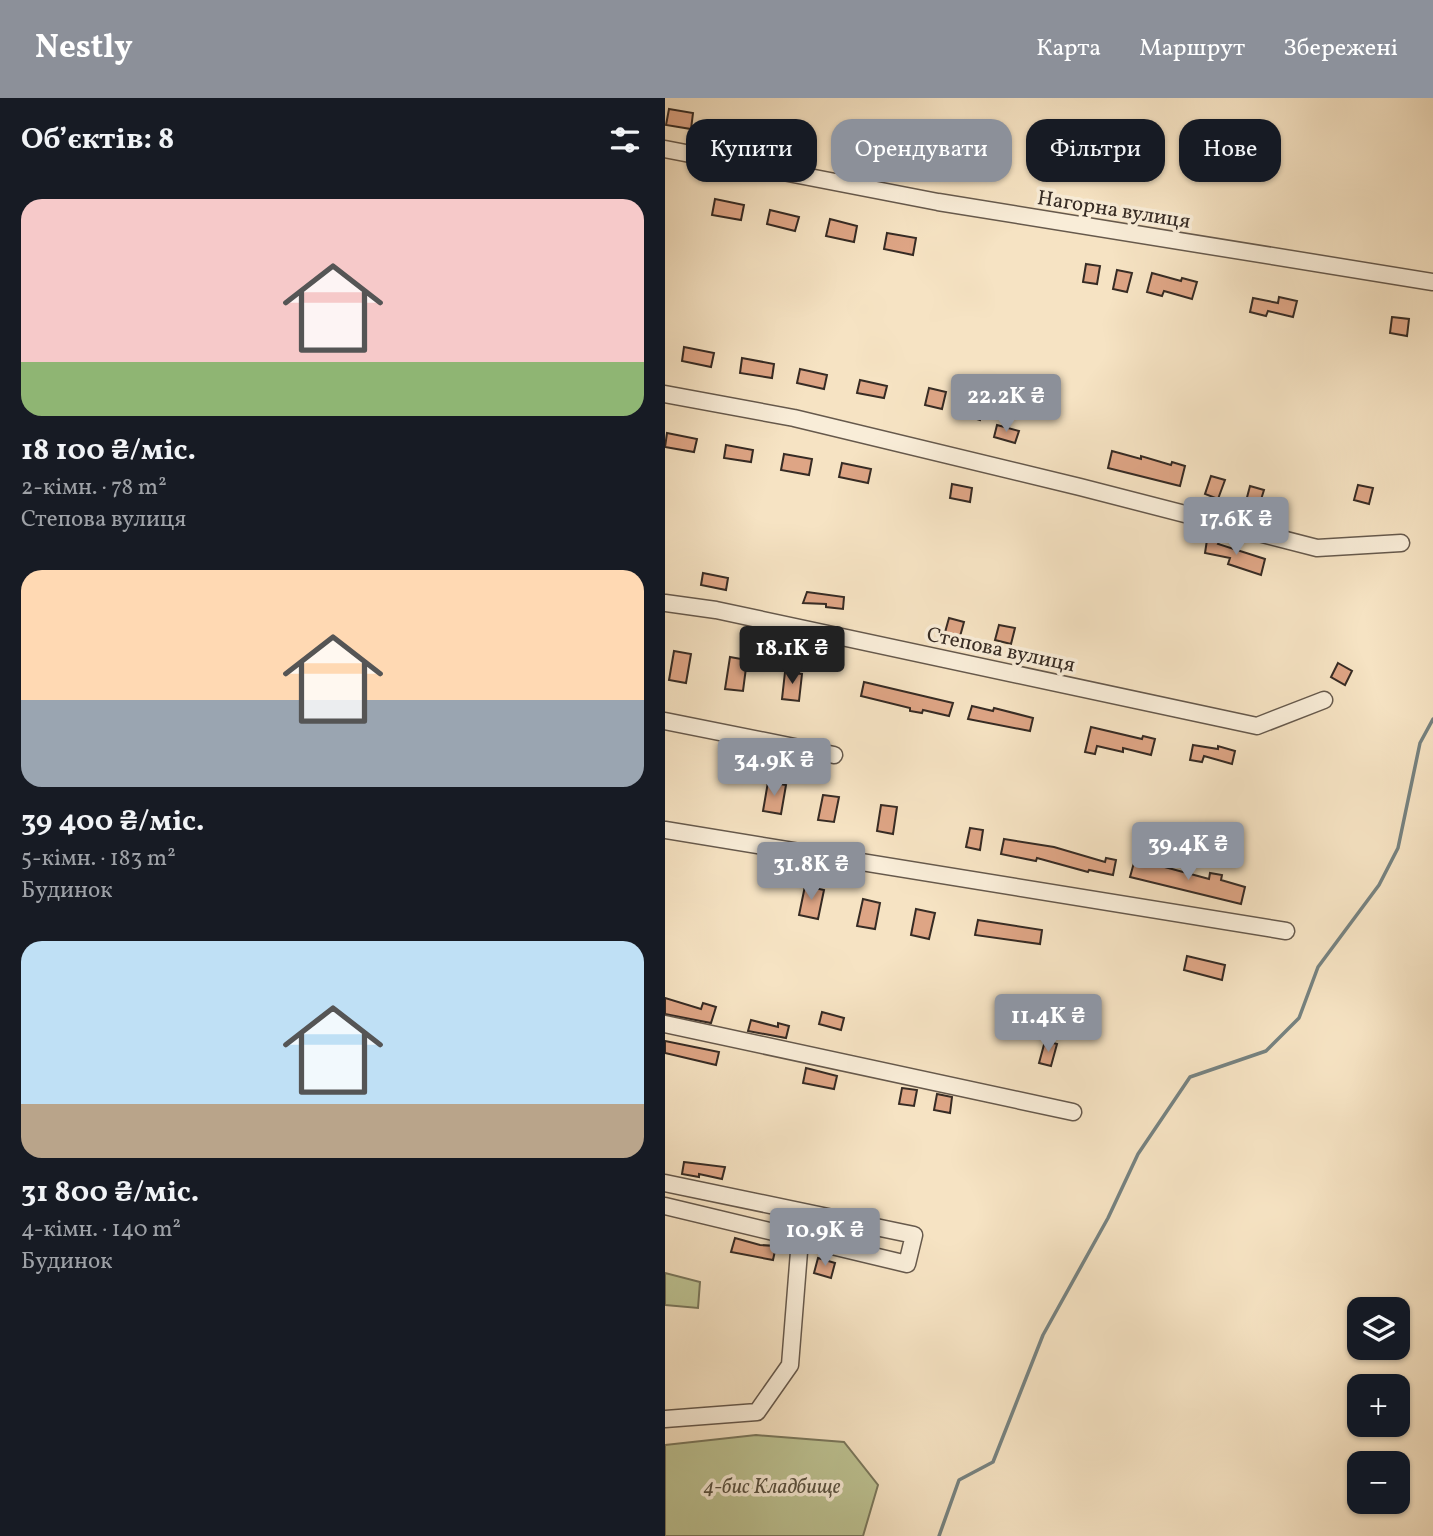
<!DOCTYPE html>
<html lang="uk">
<head>
<meta charset="utf-8">
<style>
  body { margin:0; font-family:Vollkorn,serif; background:#20242c; color:#f1f3f6; height:100vh; display:flex; flex-direction:column; font-size:26px; white-space:nowrap }
  * { box-sizing:border-box; margin:0 }
  p { font-size:23px; color:#9ea1a6 }
  .icon { flex:none; width:38px; height:38px; fill:none; stroke:currentColor; stroke-width:2; stroke-linecap:round; stroke-linejoin:round }
  .map { position:relative; flex:1; overflow:hidden }
  .drawer { display:flex; flex-direction:column; background:#171b24; width:665px }
  .drawer>* { flex:none }
  .guide { position:absolute; left:21px; top:21px; width:640px; height:63px; display:flex; gap:14px }
  .tools { position:absolute; left:682px; top:1199px; display:grid; gap:14px }
  .tools a { display:grid; place-items:center; width:63px; height:63px; border-radius:14px; background:#171b24; box-shadow:0 2px 5px #0004; font-size:35px }
  .price { position:absolute; translate:-50% -60px; padding:0 16px; border-radius:7px; background:#8c9099; color:#fff; font-size:23px; line-height:46px; filter:drop-shadow(0 2px 4px #0008) }
  .price::after { content:''; position:absolute; left:50%; top:42px; width:21px; height:16px; margin-left:-10px; background:inherit; clip-path:polygon(0 0,100% 0,50% 100%) }
  .price.active { background:#222; color:#fff }
  ul { padding:0; list-style:none }
  li { display:grid; align-content:center; gap:14px; height:371px; padding:0 21px }
  li span { display:grid; place-items:center; height:217px; border-radius:21px; color:#555 }
  li>.icon { margin-inline-start:auto }
  span .icon { width:126px; height:126px; fill:#fffc; stroke-width:1 }
  li b { font-size:30px }
  h2 { display:flex; justify-content:space-between; align-items:center; height:84px; padding:0 21px; font-size:30px }
  .chip { padding:0 24px; border-radius:21px; background:#171b24; box-shadow:0 2px 5px #0004; font-size:24px; line-height:63px }
  .chip.active { background:#8c9099; color:#fff }
  header { display:flex; align-items:center; gap:42px; box-sizing:border-box; height:98px; padding:0 35px; background:#8c9099; color:#fff }
  header strong { font-size:33px }
  nav { display:flex; gap:38px; margin-inline-start:auto; font-size:24px }
  main { display:flex; flex:1; min-height:0 }
  .map>svg:first-child { display:block }
</style>
</head>
<body>
<header>
<strong>Nestly</strong>
<nav><a>Карта</a><a>Маршрут</a><a>Збережені</a></nav>
</header>
<main>
<section class="drawer">
<h2>Об’єктів: 8<svg class="icon" aria-label="filters" viewBox="0 0 24 24"><path d="M4 7h16M4 17h16"/><circle cx="9" cy="7" r="2"/><circle cx="15" cy="17" r="2"/></svg></h2>
<ul>
<li><span style="background:linear-gradient(#f6c9c9 75%,#8fb573 0)"><svg class="icon" aria-label="home" viewBox="0 0 24 24"><path d="M3 11l9-7 9 7M6 9v11h12V9"/></svg></span><div><b>18 100 ₴/міс.</b><p>2-кімн. · 78 m²</p><p>Степова вулиця</p></div></li>
<li><span style="background:linear-gradient(#ffd9b3 60%,#9aa5b1 0)"><svg class="icon" aria-label="home" viewBox="0 0 24 24"><path d="M3 11l9-7 9 7M6 9v11h12V9"/></svg></span><div><b>39 400 ₴/міс.</b><p>5-кімн. · 183 m²</p><p>Будинок</p></div></li>
<li><span style="background:linear-gradient(#bfe0f5 75%,#b9a48a 0)"><svg class="icon" aria-label="home" viewBox="0 0 24 24"><path d="M3 11l9-7 9 7M6 9v11h12V9"/></svg></span><div><b>31 800 ₴/міс.</b><p>4-кімн. · 140 m²</p><p>Будинок</p></div></li>
</ul>
</section>
<div class="map">
<svg width="768" height="1438" viewBox="0 0 768 1438">
  <rect width="100%" height="100%" fill="#f6e3c3"/>
  <filter id="stains"><feTurbulence type="fractalNoise" baseFrequency=".00286" numOctaves="4"/><feColorMatrix values="0 0 0 0 .2 0 0 0 0 .09 0 0 0 0 .02 0 0 0 .5 -.17"/></filter>
  <radialGradient id="worn" r=".72"><stop offset=".6" stop-color="#630" stop-opacity="0"/><stop offset="1" stop-color="#630" stop-opacity=".3"/></radialGradient>
  <!-- green -->
  <g fill="#bdc393" stroke="#7a775c" stroke-width="2">
    <polygon points="0,1175 35,1184 33,1210 0,1207"/>
    <polygon points="91,1337 179,1344 213,1387 198,1438 0,1438 0,1347"/>
  </g>
  <g fill="none" stroke-linecap="round" stroke-linejoin="round">
    <!-- stream -->
    <polyline stroke="#768280" stroke-width="3.5" points="274,1438 294,1382 328,1364 378,1237 443,1120 473,1056 525,979 601,953 634,920 653,869 714,787 733,750 755,645 768,621"/>
  </g>
  <!-- building -->
  <g fill="#dea585" stroke="#362b24" stroke-width="2">
    <polygon points="4,11 28,15 26,31 1,27"/>
    <polygon points="63,23 89,26 86,43 61,40"/>
    <polygon points="121,30 146,36 142,52 117,46"/>
    <polygon points="177,41 202,48 198,63 173,55"/>
    <polygon points="243,53 261,57 258,73 240,69"/>
    <polygon points="291,59 307,62 303,81 288,78"/>
    <polygon points="50,101 79,107 76,122 47,117"/>
    <polygon points="105,112 134,119 130,133 102,126"/>
    <polygon points="165,121 192,128 189,144 161,138"/>
    <polygon points="222,135 251,140 248,157 219,151"/>
    <polygon points="421,166 435,168 432,186 418,184"/>
    <polygon points="452,172 467,175 462,194 448,191"/>
    <polygon points="487,175 516,183 517,180 532,184 527,201 499,193 497,198 482,194"/>
    <polygon points="614,199 632,203 628,219 603,213 601,218 585,214 588,200 613,205"/>
    <polygon points="727,219 744,221 742,238 725,235"/>
    <polygon points="19,249 49,255 46,269 17,263"/>
    <polygon points="77,260 109,266 107,280 75,275"/>
    <polygon points="135,271 162,277 159,291 132,285"/>
    <polygon points="195,282 222,288 219,300 192,295"/>
    <polygon points="264,290 281,294 277,311 260,307"/>
    <polygon points="306,300 319,303 315,322 302,318"/>
    <polygon points="332,327 354,333 350,345 329,339"/>
    <polygon points="2,335 32,341 29,354 0,349"/>
    <polygon points="61,347 88,352 86,364 59,360"/>
    <polygon points="447,353 476,361 476,358 506,367 507,364 520,368 515,388 443,370"/>
    <polygon points="119,356 147,361 144,377 116,372"/>
    <polygon points="177,365 206,371 203,385 174,379"/>
    <polygon points="546,378 560,382 553,401 540,396"/>
    <polygon points="287,386 307,390 305,404 285,400"/>
    <polygon points="693,387 708,390 704,406 689,402"/>
    <polygon points="585,388 599,392 593,411 580,407"/>
    <polygon points="542,442 554,444 553,446 600,461 596,477 563,466 565,460 540,455"/>
    <polygon points="38,475 63,480 61,492 36,487"/>
    <polygon points="142,494 179,499 178,511 161,509 161,506 138,505"/>
    <polygon points="284,520 299,524 294,542 279,538"/>
    <polygon points="334,527 350,530 346,546 330,542"/>
    <polygon points="9,553 26,556 21,585 4,582"/>
    <polygon points="65,559 82,562 78,593 60,591"/>
    <polygon points="673,565 687,573 680,587 666,579"/>
    <polygon points="120,574 137,576 134,603 117,601"/>
    <polygon points="199,584 288,605 284,618 258,612 257,615 245,613 245,610 196,598"/>
    <polygon points="307,608 328,613 329,610 368,620 365,633 303,621"/>
    <polygon points="426,629 477,641 478,638 490,641 486,657 458,650 458,654 432,648 430,656 420,654"/>
    <polygon points="528,647 553,651 553,648 570,653 567,666 539,658 537,664 525,662"/>
    <polygon points="103,684 121,687 116,716 98,713"/>
    <polygon points="158,697 174,699 169,724 153,722"/>
    <polygon points="216,707 232,709 228,736 212,733"/>
    <polygon points="305,730 318,732 315,752 301,749"/>
    <polygon points="339,741 389,749 440,764 441,760 451,762 448,777 424,772 423,774 372,760 371,763 336,756"/>
    <polygon points="470,761 544,781 545,775 557,777 556,782 580,789 576,806 465,779"/>
    <polygon points="140,788 159,792 153,821 134,817"/>
    <polygon points="198,801 215,805 210,831 192,828"/>
    <polygon points="251,811 270,815 264,841 246,837"/>
    <polygon points="313,822 377,832 375,846 310,837"/>
    <polygon points="522,858 560,867 557,882 519,872"/>
    <polygon points="0,900 36,911 38,905 51,909 46,925 0,916"/>
    <polygon points="157,914 179,920 176,932 154,926"/>
    <polygon points="86,922 113,929 113,925 124,928 121,940 83,933"/>
    <polygon points="0,943 54,954 51,967 0,955"/>
    <polygon points="380,943 392,946 386,968 374,965"/>
    <polygon points="141,970 172,978 169,991 138,985"/>
    <polygon points="237,990 252,992 249,1008 234,1006"/>
    <polygon points="272,996 287,999 285,1015 269,1012"/>
    <polygon points="19,1064 60,1069 57,1081 34,1076 34,1079 17,1076"/>
    <polygon points="70,1140 95,1147 111,1148 108,1162 66,1154"/>
    <polygon points="153,1160 170,1165 166,1180 149,1175"/>
  </g>
  <g fill="none" stroke-linecap="round" stroke-linejoin="round">
    <defs>
      <g id="minor">
        <polyline points="0,51 273,104 768,184"/>
        <polyline points="0,296 129,320 415,389 652,450 736,445"/>
        <polyline points="0,505 51,512 592,628 659,602"/>
        <polyline points="0,623 169,657"/>
        <polyline points="0,732 621,833"/>
        <polyline points="0,926 408,1014"/>
        <polyline points="0,1085 249,1137 242,1166 0,1108"/>
        <polyline points="0,1321 92,1314 125,1267 135,1141"/>
      </g>
    </defs>
    <!-- minor casing -->
    <use href="#minor" stroke="#66594c" stroke-width="19"/>
    <!-- minor -->
    <use href="#minor" stroke="#f9edd8" stroke-width="16"/>
  </g>
  <g text-anchor="middle" stroke-width="7" stroke-linejoin="round" paint-order="stroke">
    <!-- street labels -->
    <g font-size="21" fill="#362b24" stroke="#f9edd8">
      <text transform="translate(449 111) rotate(9)" y="7">Нагорна вулиця</text>
      <text transform="translate(336 551) rotate(12)" y="7">Степова вулиця</text>
    </g>
    <!-- park labels -->
    <g font-size="21" font-style="italic" fill="#585140" stroke="#f9edd8">
      <text x="107" y="1395">4-бис Кладбище</text>
    </g>
  </g>
  <rect width="100%" height="100%" filter="url(#stains)"/>
  <rect width="100%" height="100%" fill="url(#worn)"/>
</svg>
<div class="tools">
<a><svg class="icon" aria-label="layers" viewBox="0 0 24 24"><path d="M12 4l9 5-9 5-9-5zM3 14l9 5 9-5"/></svg></a>
<a>+</a>
<a>−</a>
</div>
<b class="price" style="left:341px;top:336px">22.2K ₴</b>
<b class="price" style="left:571px;top:459px">17.6K ₴</b>
<b class="price active" style="left:127px;top:588px">18.1K ₴</b>
<b class="price" style="left:109px;top:700px">34.9K ₴</b>
<b class="price" style="left:523px;top:784px">39.4K ₴</b>
<b class="price" style="left:146px;top:804px">31.8K ₴</b>
<b class="price" style="left:383px;top:956px">11.4K ₴</b>
<b class="price" style="left:160px;top:1170px">10.9K ₴</b>
<div class="guide">
<a class="chip">Купити</a>
<a class="chip active">Орендувати</a>
<a class="chip">Фільтри</a>
<a class="chip">Нове</a>
</div>
</div>
</main>
</body>
</html>
